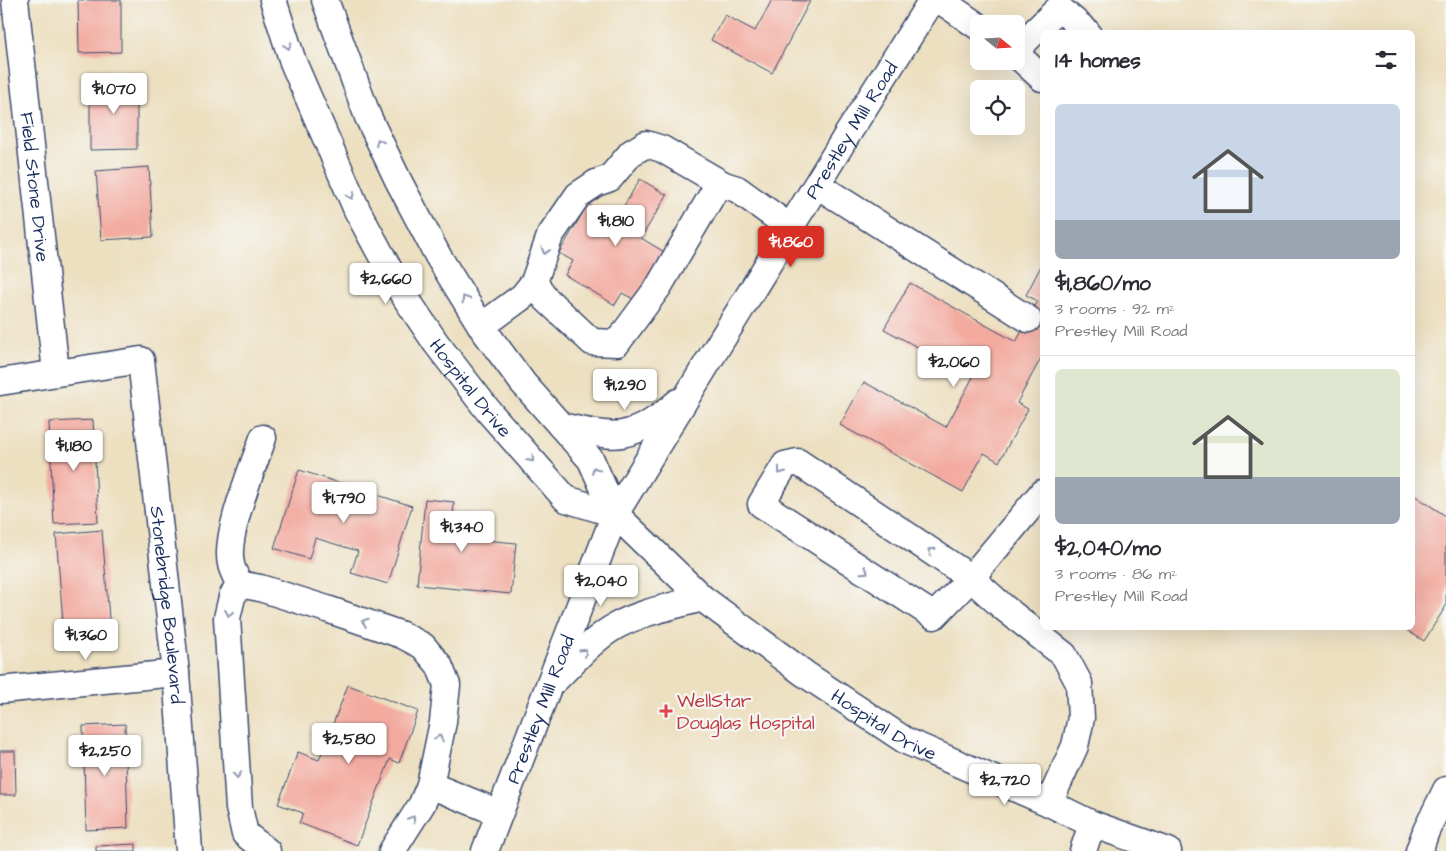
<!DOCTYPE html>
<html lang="en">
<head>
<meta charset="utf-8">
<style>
  body { margin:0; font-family:"Architects Daughter",sans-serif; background:#f2f2f3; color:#2b2b33; height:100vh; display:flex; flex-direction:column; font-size:19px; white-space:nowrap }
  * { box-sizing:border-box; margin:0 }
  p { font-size:16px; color:#7c7c81 }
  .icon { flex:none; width:28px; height:28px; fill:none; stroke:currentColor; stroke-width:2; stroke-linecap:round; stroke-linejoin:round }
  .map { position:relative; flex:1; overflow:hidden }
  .side { position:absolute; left:1040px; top:30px; width:375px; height:600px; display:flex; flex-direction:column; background:#fff; border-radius:8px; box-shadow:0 5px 20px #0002 }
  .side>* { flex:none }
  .needle { width:32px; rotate:108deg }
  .controls { position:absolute; left:970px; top:15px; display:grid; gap:10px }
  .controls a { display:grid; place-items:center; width:55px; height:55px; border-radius:8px; background:#fff; box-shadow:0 5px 20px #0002; font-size:25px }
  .price { position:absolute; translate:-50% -42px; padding:0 11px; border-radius:5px; background:#fff; color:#222; font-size:16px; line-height:32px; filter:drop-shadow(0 1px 2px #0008) }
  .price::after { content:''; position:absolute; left:50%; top:30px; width:15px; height:11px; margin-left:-8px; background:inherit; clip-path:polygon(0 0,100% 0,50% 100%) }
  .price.selected { background:#d93025; color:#fff }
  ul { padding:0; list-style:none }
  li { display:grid; align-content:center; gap:10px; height:265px; padding:0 15px }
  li+li { border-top:1px solid #e1e1e2 }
  li span { display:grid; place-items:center; height:155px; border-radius:8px; color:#555 }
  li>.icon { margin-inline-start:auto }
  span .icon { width:90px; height:90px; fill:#fffc; stroke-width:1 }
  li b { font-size:21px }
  h2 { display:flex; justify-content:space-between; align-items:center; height:60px; padding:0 15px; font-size:21px }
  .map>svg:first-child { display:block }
</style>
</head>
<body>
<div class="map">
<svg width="1446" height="851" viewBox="0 0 1446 851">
  <rect width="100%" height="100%" fill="#f6f6f2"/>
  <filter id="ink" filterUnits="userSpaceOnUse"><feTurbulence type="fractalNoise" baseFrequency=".02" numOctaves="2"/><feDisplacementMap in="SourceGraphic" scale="10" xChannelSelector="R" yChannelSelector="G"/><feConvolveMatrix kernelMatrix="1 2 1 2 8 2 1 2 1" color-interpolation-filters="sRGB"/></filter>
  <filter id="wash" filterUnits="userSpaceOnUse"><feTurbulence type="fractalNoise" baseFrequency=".0096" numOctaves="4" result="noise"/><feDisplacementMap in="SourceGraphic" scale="20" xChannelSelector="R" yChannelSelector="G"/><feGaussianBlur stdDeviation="1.12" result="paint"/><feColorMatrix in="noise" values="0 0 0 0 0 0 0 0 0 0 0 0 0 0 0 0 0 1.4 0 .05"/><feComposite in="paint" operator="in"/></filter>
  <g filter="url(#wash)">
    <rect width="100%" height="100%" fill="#ede0c1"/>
    <g id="blocks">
      <!-- building -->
      <g fill="#f3aba0">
        <polygon points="78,0 121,0 121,52 79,53"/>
        <polygon points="772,0 810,1 772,73 711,40 725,15 755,31"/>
        <polygon points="137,80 137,149 90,150 90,81"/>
        <polygon points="149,167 153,237 101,240 96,171"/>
        <polygon points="640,179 667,195 641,238 666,253 637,301 622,293 615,305 565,275 573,261 559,253 588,204 615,221"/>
        <polygon points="1042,260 1042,356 1017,403 1028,409 999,462 984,453 963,492 840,425 864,382 946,427 973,377 884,329 910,283 1016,342 1038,301 1026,295 1041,266 1040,265"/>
        <polygon points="93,420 98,522 54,524 49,422"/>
        <polygon points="299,470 412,506 388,584 351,573 358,551 315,538 309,559 274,548"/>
        <polygon points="1412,494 1446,516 1446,606 1424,641 1403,628 1412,628"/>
        <polygon points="425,499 454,502 453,515 486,517 484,540 516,543 511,594 417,585"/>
        <polygon points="102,530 110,631 64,635 56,534"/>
        <polygon points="348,685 418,711 399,763 390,759 357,845 299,823 303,813 278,804 298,752 319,760"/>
        <polygon points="125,724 128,828 86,830 83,726"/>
        <polygon points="0,751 15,751 16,795 0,795"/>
        <polygon points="136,844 136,851 96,851 96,846"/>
      </g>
    </g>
  </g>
  <g filter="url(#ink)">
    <use href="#blocks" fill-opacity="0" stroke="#3a4a6d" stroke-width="1"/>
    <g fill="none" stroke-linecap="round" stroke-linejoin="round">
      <defs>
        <g id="minor">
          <path id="s1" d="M15,0L56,372"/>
          <path id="s2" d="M273,0L293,62L357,210L399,288L436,343L490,413L566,499L615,514"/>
          <path id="s3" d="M325,0L368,117L398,180L438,256L483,329L523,383L591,460L615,514L702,598L805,674L906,741L1049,803L1092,824L1168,851"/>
          <polyline points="940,0 979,27"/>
          <polyline points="1016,50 1059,8 1087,32"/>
          <polyline points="1016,54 1042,78"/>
          <polyline points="817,185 1028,319"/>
          <polyline points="534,282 550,236 578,195 596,183 610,178 631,153 646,144 662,149 724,185"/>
          <polyline points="482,326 523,296 534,282 545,298 592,342 617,343 659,286 715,190 724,185 737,189 791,228"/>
          <path id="s4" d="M0,382L141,360L176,673L189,851"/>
          <path d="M561,426C578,429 605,437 622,434C644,430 662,416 678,402"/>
          <polyline points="1042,493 971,578 934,616 761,504 785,465 798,462 971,578 1003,607 1064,655 1079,683 1081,718 1075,746 1049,803"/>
          <path d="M240,585C237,578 232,571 231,564C224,535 253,468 263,438"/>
          <path d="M555,680C574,661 593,639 616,626C641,612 674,606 702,598"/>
          <polyline points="0,690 176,673"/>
          <polyline points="430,785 499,813"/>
          <polyline points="267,851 245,834 239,808 227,618 232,597 239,584 260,588 327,609 402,635 423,646 439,665 447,685 443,722 430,785 422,804 392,851"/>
          <path id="s5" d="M485,851L615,514L847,135L932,0"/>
          <polyline points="1083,851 1092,824"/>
          <polyline points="1419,851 1426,831 1446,790"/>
        </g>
      </defs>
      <!-- minor casing -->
      <use href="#minor" stroke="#3a4a6d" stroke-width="29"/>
      <!-- minor -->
      <use href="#minor" stroke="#fff" stroke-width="26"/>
    </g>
    <!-- one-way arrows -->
    <defs><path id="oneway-chevron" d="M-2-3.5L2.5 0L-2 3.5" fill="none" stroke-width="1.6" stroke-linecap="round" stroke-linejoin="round" transform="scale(1.25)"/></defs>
    <g stroke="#8d97ae">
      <use href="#oneway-chevron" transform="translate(288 46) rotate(72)"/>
      <use href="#oneway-chevron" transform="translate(379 142) rotate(-116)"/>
      <use href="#oneway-chevron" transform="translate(351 196) rotate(67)"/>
      <use href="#oneway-chevron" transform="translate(545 251) rotate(109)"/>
      <use href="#oneway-chevron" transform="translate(465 299) rotate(-122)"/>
      <use href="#oneway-chevron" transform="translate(531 459) rotate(48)"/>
      <use href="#oneway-chevron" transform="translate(595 470) rotate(-114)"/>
      <use href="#oneway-chevron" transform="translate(781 471) rotate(125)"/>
      <use href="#oneway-chevron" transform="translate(931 551) rotate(-146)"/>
      <use href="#oneway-chevron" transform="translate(865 571) rotate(33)"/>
      <use href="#oneway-chevron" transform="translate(229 613) rotate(99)"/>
      <use href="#oneway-chevron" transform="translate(365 622) rotate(-161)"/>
      <use href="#oneway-chevron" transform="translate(584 652) rotate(-43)"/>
      <use href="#oneway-chevron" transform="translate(439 738) rotate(-77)"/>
      <use href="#oneway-chevron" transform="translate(237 775) rotate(86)"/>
      <use href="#oneway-chevron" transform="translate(412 819) rotate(-58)"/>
    </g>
  </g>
  <!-- markers -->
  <path fill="#e0444e" stroke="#f6f6f2" stroke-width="2" d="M663.5 703.5h5v5h5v5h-5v5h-5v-5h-5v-5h5z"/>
  <g text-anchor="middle" stroke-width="4.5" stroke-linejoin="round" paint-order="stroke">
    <!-- street labels -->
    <g font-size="19" fill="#1b2f5e" stroke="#f6f6f2">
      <text dy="7" stroke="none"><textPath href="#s5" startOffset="812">Prestley Mill Road</textPath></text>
      <text dy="7" stroke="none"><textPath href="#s1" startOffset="188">Field Stone Drive</textPath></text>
      <text dy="7" stroke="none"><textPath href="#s2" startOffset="438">Hospital Drive</textPath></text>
      <text dy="7" stroke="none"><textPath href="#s4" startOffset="389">Stonebridge Boulevard</textPath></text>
      <text dy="7" stroke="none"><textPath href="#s5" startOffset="152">Prestley Mill Road</textPath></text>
      <text dy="7" stroke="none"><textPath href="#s3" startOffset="938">Hospital Drive</textPath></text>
    </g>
    <!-- health labels -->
    <g font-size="19" fill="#be3a42" stroke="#f6f6f2" text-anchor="start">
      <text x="677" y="707">WellStar<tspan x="677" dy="22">Douglas Hospital</tspan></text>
    </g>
  </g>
</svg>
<div class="controls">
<a><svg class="needle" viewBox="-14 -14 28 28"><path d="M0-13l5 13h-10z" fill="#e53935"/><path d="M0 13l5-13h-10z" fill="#7c7c81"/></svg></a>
<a><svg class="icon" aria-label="locate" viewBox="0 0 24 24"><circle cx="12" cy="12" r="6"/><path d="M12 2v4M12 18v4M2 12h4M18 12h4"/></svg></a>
</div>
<b class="price" style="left:114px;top:115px">$1,070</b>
<b class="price" style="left:616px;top:247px">$1,810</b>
<b class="price selected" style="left:791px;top:268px">$1,860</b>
<b class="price" style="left:386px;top:305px">$2,660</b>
<b class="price" style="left:954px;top:388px">$2,060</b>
<b class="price" style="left:625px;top:411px">$1,290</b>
<b class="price" style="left:74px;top:472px">$1,180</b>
<b class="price" style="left:344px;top:524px">$1,790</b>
<b class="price" style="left:462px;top:553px">$1,340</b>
<b class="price" style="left:601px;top:607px">$2,040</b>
<b class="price" style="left:86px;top:661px">$1,360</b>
<b class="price" style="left:349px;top:765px">$2,580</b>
<b class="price" style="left:105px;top:777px">$2,250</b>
<b class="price" style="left:1005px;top:806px">$2,720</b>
<section class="side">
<h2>14 homes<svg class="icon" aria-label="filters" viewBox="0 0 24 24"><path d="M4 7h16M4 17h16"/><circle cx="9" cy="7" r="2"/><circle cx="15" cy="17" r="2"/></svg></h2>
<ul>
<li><span style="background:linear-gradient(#c9d6e8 75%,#9aa5b1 0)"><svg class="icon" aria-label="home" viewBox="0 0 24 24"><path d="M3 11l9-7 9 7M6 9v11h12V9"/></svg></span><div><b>$1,860/mo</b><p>3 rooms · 92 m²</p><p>Prestley Mill Road</p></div></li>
<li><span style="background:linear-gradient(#dfe7d0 70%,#9aa5b1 0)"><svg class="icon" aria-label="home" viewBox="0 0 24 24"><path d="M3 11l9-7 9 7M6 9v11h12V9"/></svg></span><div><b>$2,040/mo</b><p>3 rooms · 86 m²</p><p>Prestley Mill Road</p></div></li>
</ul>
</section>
</div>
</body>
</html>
